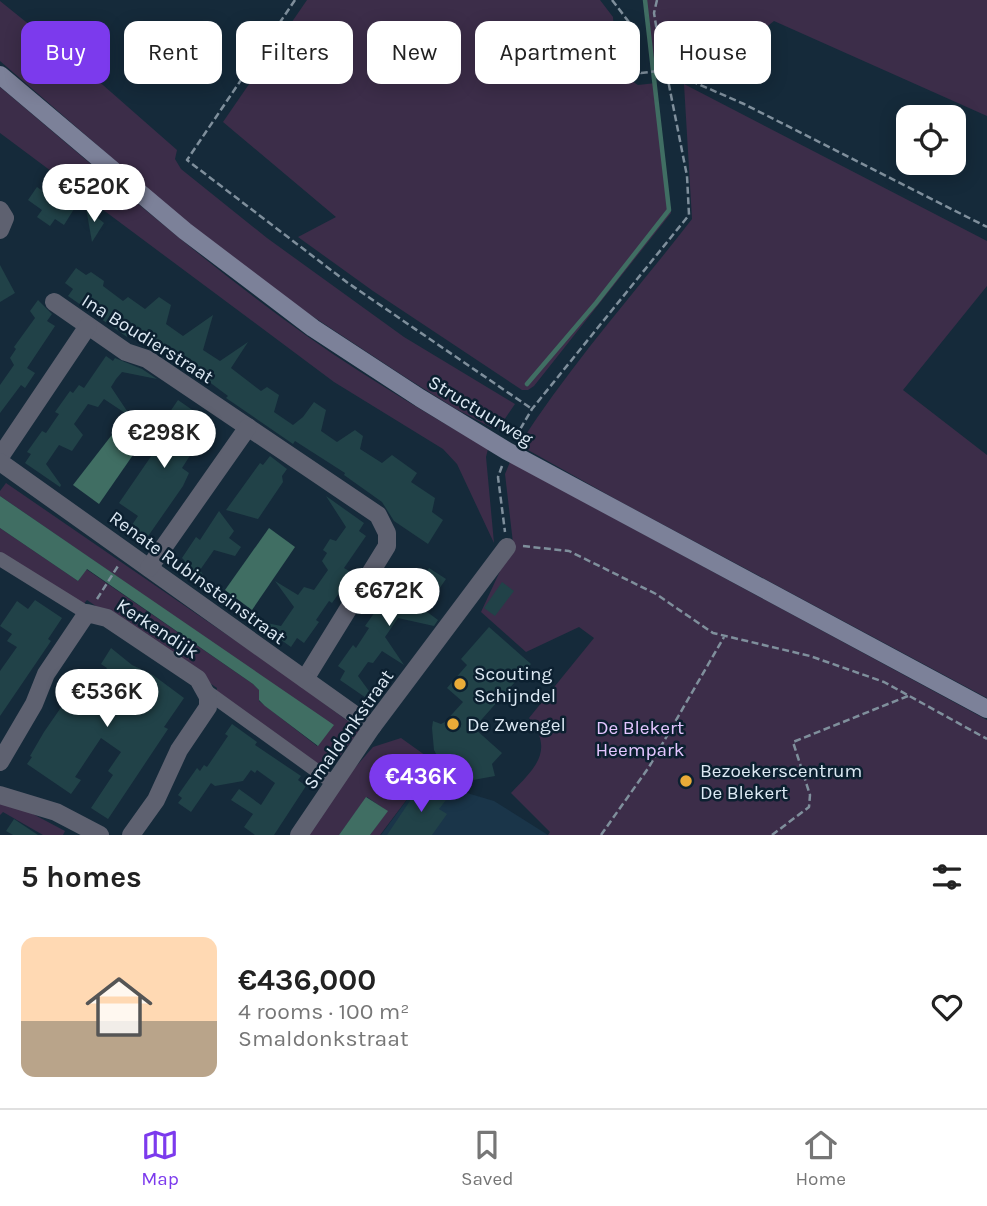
<!DOCTYPE html>
<html lang="en">
<head>
<meta charset="utf-8">
<style>
  body { margin:0; font-family:Karla,sans-serif; background:#f6f6f6; color:#222; height:100vh; display:flex; flex-direction:column; font-size:26px; white-space:nowrap }
  * { box-sizing:border-box; margin:0 }
  p { font-size:23px; color:#767676 }
  .icon { flex:none; width:38px; height:38px; fill:none; stroke:currentColor; stroke-width:2; stroke-linecap:round; stroke-linejoin:round }
  .map { position:relative; height:835px; overflow:hidden }
  .drawer { display:flex; flex-direction:column; background:#fff; flex:1 }
  .drawer>* { flex:none }
  .hud { position:absolute; left:21px; top:21px; width:945px; height:63px; display:flex; gap:14px }
  .tools { position:absolute; left:896px; top:105px; display:grid; gap:14px }
  .tools a { display:grid; place-items:center; width:70px; height:70px; border-radius:14px; background:#fff; box-shadow:0 4px 18px #0003; font-size:35px }
  .price { position:absolute; translate:-50% -60px; padding:0 16px; border-radius:24px; background:#fff; color:#222; font-size:23px; line-height:46px; filter:drop-shadow(0 2px 4px #0008) }
  .price::after { content:''; position:absolute; left:50%; top:42px; width:21px; height:16px; margin-left:-10px; background:inherit; clip-path:polygon(0 0,100% 0,50% 100%) }
  .price.active { background:#7c3aed; color:#fff }
  ul { padding:0; list-style:none }
  li { display:flex; align-items:center; gap:21px; height:175px; padding:0 21px }
  li span { display:grid; place-items:center; flex:none; width:196px; height:140px; border-radius:14px; color:#555 }
  li>.icon { margin-inline-start:auto }
  span .icon { width:84px; height:84px; fill:#fffc; stroke-width:1 }
  li b { font-size:30px }
  h2 { display:flex; justify-content:space-between; align-items:center; height:84px; padding:0 21px; font-size:30px }
  .pill { padding:0 24px; border-radius:14px; background:#fff; box-shadow:0 4px 18px #0003; font-size:24px; line-height:63px }
  .pill.active { background:#7c3aed; color:#fff }
  .dock { display:flex; justify-content:space-around; align-items:center; height:98px; border-top:2px solid #e0e0e0; background:#fff; font-size:19px; color:#767676 }
  .dock a { display:grid; justify-items:center; gap:4px }
  .dock .active { color:#7c3aed }
  .map>svg:first-child { display:block }
</style>
</head>
<body>
<div class="map">
<svg width="987" height="835" viewBox="0 0 987 835">
  <rect width="100%" height="100%" fill="#152a3a"/>
  <!-- built -->
  <polygon fill="#1a3549" points="417,786 433,790 444,796 450,788 494,801 548,835 381,835"/>
  <!-- green -->
  <g fill="#3c2d49">
    <polygon points="307,0 600,0 613,17 616,56 621,74 638,85 656,83 671,213 534,386 528,390 522,390 373,291 298,237 336,217 223,122"/>
    <polygon points="646,0 987,0 987,116 774,21 726,59 698,72 682,67 653,68"/>
    <polygon points="0,1 87,71 177,150 175,159 181,169 267,238 404,337 515,404 498,429 492,428 456,409 405,377 309,314 201,235 0,61"/>
    <path d="M684,84L987,241V286L903,390L987,455V698L619,501L519,445C570,365 634,294 692,219Z"/>
    <path d="M0,87C93,165 184,246 282,318C348,367 418,408 488,449L486,457L494,543L457,464L443,449L334,382L0,133Z"/>
    <path d="M510,462L987,720V835H548L550,832L511,793C535,768 555,751 529,718L594,638L579,627L526,652L481,612L513,543L505,474Z"/>
    <polygon points="6,483 284,674 360,730 328,772 214,699 217,688 87,600 82,606 0,552 0,528 78,581 86,569 253,684 259,690 259,701 317,746 333,726 0,496 0,491"/>
    <polygon points="401,738 457,778 444,797 433,790 417,786 380,835 370,835 387,811 367,797 339,835 307,835 352,771 373,747"/>
    <polygon points="0,802 14,804 65,831 63,835 43,835 3,812 0,815"/>
  </g>
  <!-- water -->
  <g fill="#406e63">
    <polygon points="682,27 700,42 692,50 676,50 674,32 681,32"/>
    <polygon points="118,427 142,442 99,504 73,485"/>
    <polygon points="0,496 334,725 318,746 265,706 259,700 259,690 253,684 87,569 78,581 0,528"/>
    <polygon points="269,528 295,547 252,610 225,590"/>
    <polygon points="366,797 388,811 370,835 339,835"/>
  </g>
  <g fill="none" stroke-linecap="round" stroke-linejoin="round">
    <!-- stream -->
    <polyline stroke="#406e63" stroke-width="4.5" points="527,384 596,303 669,210 645,0"/>
  </g>
  <!-- building -->
  <g fill="#214248">
    <polygon points="37,187 51,197 53,194 74,209 64,225 55,219 50,226 37,217 42,210 28,200"/>
    <polygon points="86,208 104,223 92,242"/>
    <polygon points="0,265 15,293 0,302"/>
    <polygon points="76,268 86,275 91,272 104,281 103,286 123,301 128,297 145,309 159,297 171,305 166,324 183,336 213,315 203,350 220,361 248,342 231,368 261,391 267,387 279,395 274,412 293,425 303,417 314,402 326,410 321,431 337,442 355,430 363,436 360,449 382,463 392,455 417,473 411,482 435,498 432,512 443,520 428,544 394,521 382,502 344,475 345,473 295,441 293,444 226,398 228,396 172,354 171,356 132,329 127,337 68,296 73,289 65,283"/>
    <polygon points="38,300 52,314 47,321 55,326 27,368 35,373 25,388 21,385 0,413 0,385 14,365 10,358 16,349 14,347 35,318 30,311"/>
    <polygon points="106,356 113,361 115,358 142,369 157,379 122,372 116,379 111,387 131,417 104,399 98,407 88,404 74,424 83,435 72,451 59,445 46,464 61,485 60,487 25,463 31,454 27,452 42,431 46,433 59,414 55,412 70,391 73,393 79,385 84,388"/>
    <polygon points="178,400 211,423 182,468 189,473 183,486 144,542 128,531 138,516 119,503 165,436 157,431"/>
    <polygon points="270,456 287,469 282,476 283,482 258,519 226,510 260,463 263,465"/>
    <polygon points="326,496 364,523 359,531 366,536 344,568 349,571 343,579 347,582 332,603 329,601 316,620 319,622 304,643 297,638 291,647 253,620 281,626 294,607 275,581 298,595 304,587 314,590 328,570 322,561 327,553 323,550 330,539 336,541 346,527"/>
    <polygon points="219,511 234,531 229,538 241,547 235,556 214,550 200,570 215,594 179,569 185,561 182,558 196,537 200,540"/>
    <polygon points="429,568 446,579 439,589 431,587 422,600 426,605 423,609 438,620 434,626 398,618 385,637 404,665 382,651 373,663 368,662 358,676 377,702 375,704 340,680 345,671 338,666 353,645 356,648 369,628 365,626 380,605 384,607 389,599 394,602 416,571 424,576"/>
    <polygon points="502,582 514,591 495,616 484,608"/>
    <polygon points="35,600 62,618 48,639 51,641 0,716 0,671 17,647 7,641 12,634 0,626 17,601 28,609"/>
    <polygon points="489,627 531,664 474,728 502,753 492,764 495,776 473,780 451,774 441,763 434,750 432,728 433,721 441,724 445,722 463,702 447,688 467,665 461,659"/>
    <polygon points="111,648 132,665 153,675 184,698 164,727 168,729 108,819 91,808 113,775 108,771 121,752 101,738 75,777 81,780 71,794 27,764 32,757 30,756 44,732 80,680 92,689 107,668 101,664"/>
    <polygon points="232,724 257,742 255,745 301,776 298,780 306,786 274,835 255,835 244,827 253,814 231,800 239,789 261,805 275,783 257,770 255,773 251,770 243,781 215,786 211,783 191,812 178,803 182,798 178,795 197,768 200,771 204,765 207,767 228,736 225,734"/>
    <polygon points="422,783 446,800 439,809 447,814 432,835 387,835"/>
    <polygon points="14,819 38,835 13,835 6,831"/>
  </g>
  <g fill="none" stroke-linecap="round" stroke-linejoin="round">
    <!-- path -->
    <g stroke="#7f8f9c" stroke-width="2.5" stroke-dasharray="7 3.5" stroke-linecap="butt">
      <polyline points="295,0 187,160 348,283 532,409"/>
      <polyline points="612,0 632,26 632,66 641,73 666,70 744,104 987,227"/>
      <polyline points="657,0 654,13 663,69"/>
      <polyline points="515,438 532,409 689,215 687,176 666,70"/>
      <polyline points="502,466 498,477 505,532"/>
      <polyline points="523,546 569,551 656,594 713,633 810,656 884,682 987,739"/>
      <polyline points="97,599 118,566"/>
      <polyline points="601,835 649,767 724,637"/>
      <polyline points="772,835 809,807 810,795 793,742 908,696"/>
    </g>
    <!-- pedestrian -->
    <g stroke="#5e6170" stroke-width="14">
      <polyline points="0,559 87,613"/>
      <polyline points="203,689 335,784"/>
    </g>
    <!-- minor -->
    <g stroke="#5e6170" stroke-width="18">
      <polyline points="0,210 5,218 0,230"/>
      <polyline points="54,302 126,352 147,359 378,515 387,533 387,546 305,679"/>
      <polyline points="0,457 88,326"/>
      <polyline points="0,462 372,727"/>
      <polyline points="149,568 248,427"/>
      <polyline points="0,762 34,704 46,674 87,613 107,618 198,679 208,697 208,707 179,750 156,800 131,835"/>
      <polyline points="0,795 56,812 100,835"/>
      <polyline points="299,835 372,727 507,547"/>
    </g>
    <!-- secondary -->
    <polyline stroke="#7c8199" stroke-width="18" points="0,75 185,231 313,328 420,398 507,451 987,709"/>
  </g>
  <!-- markers -->
  <g fill="#e9ab38" stroke="#0c2030" stroke-width="2.5">
    <circle cx="460" cy="684" r="7"/>
    <circle cx="453" cy="724" r="7"/>
    <circle cx="686" cy="781" r="7"/>
  </g>
  <g text-anchor="middle" stroke-width="5" stroke-linejoin="round" paint-order="stroke">
    <!-- street labels -->
    <g font-size="19" fill="#dde9f4" stroke="#0c2030">
      <text transform="translate(148 338) rotate(32)" y="7">Ina Boudierstraat</text>
      <text transform="translate(481 410) rotate(31)" y="7">Structuurweg</text>
      <text transform="translate(198 577) rotate(36)" y="7">Renate Rubinsteinstraat</text>
      <text transform="translate(158 628) rotate(33)" y="7">Kerkendijk</text>
      <text transform="translate(348 729) rotate(-55)" y="7">Smaldonkstraat</text>
    </g>
    <!-- poi labels -->
    <g font-size="19" fill="#dde9f4" stroke="#0c2030" text-anchor="start">
      <text x="474" y="680">Scouting<tspan x="474" dy="22">Schijndel</tspan></text>
      <text x="467" y="731">De Zwengel</text>
      <text x="700" y="777">Bezoekerscentrum<tspan x="700" dy="22">De Blekert</tspan></text>
    </g>
    <!-- park labels -->
    <g font-size="19" fill="#e4c6ff" stroke="#0c2030">
      <text x="640" y="734">De Blekert<tspan x="640" dy="22">Heempark</tspan></text>
    </g>
  </g>
</svg>
<div class="tools">
<a><svg class="icon" aria-label="locate" viewBox="0 0 24 24"><circle cx="12" cy="12" r="6"/><path d="M12 2v4M12 18v4M2 12h4M18 12h4"/></svg></a>
</div>
<b class="price" style="left:94px;top:224px">€520K</b>
<b class="price" style="left:164px;top:470px">€298K</b>
<b class="price" style="left:389px;top:628px">€672K</b>
<b class="price" style="left:107px;top:729px">€536K</b>
<b class="price active" style="left:421px;top:814px">€436K</b>
<div class="hud">
<a class="pill active">Buy</a>
<a class="pill">Rent</a>
<a class="pill">Filters</a>
<a class="pill">New</a>
<a class="pill">Apartment</a>
<a class="pill">House</a>
</div>
</div>
<section class="drawer">
<h2>5 homes<svg class="icon" aria-label="filters" viewBox="0 0 24 24"><path d="M4 7h16M4 17h16"/><circle cx="9" cy="7" r="2"/><circle cx="15" cy="17" r="2"/></svg></h2>
<ul>
<li><span style="background:linear-gradient(#ffd9b3 60%,#b9a48a 0)"><svg class="icon" aria-label="home" viewBox="0 0 24 24"><path d="M3 11l9-7 9 7M6 9v11h12V9"/></svg></span><div><b>€436,000</b><p>4 rooms · 100 m²</p><p>Smaldonkstraat</p></div><svg class="icon" aria-label="heart" viewBox="0 0 24 24"><path d="M12 20l-8-8c-3-5 5-10 8-4 3-6 11-1 8 4z"/></svg></li>
</ul>
</section>
<nav class="dock">
<a class="active"><svg class="icon" aria-label="map" viewBox="0 0 24 24"><path d="M3 6l6-2 6 2 6-2v14l-6 2-6-2-6 2zM9 4v14M15 6v14"/></svg>Map</a>
<a><svg class="icon" aria-label="saved" viewBox="0 0 24 24"><path d="M7 4h10v16l-5-4-5 4z"/></svg>Saved</a>
<a><svg class="icon" aria-label="home" viewBox="0 0 24 24"><path d="M3 11l9-7 9 7M6 9v11h12V9"/></svg>Home</a>
</nav>
</body>
</html>
